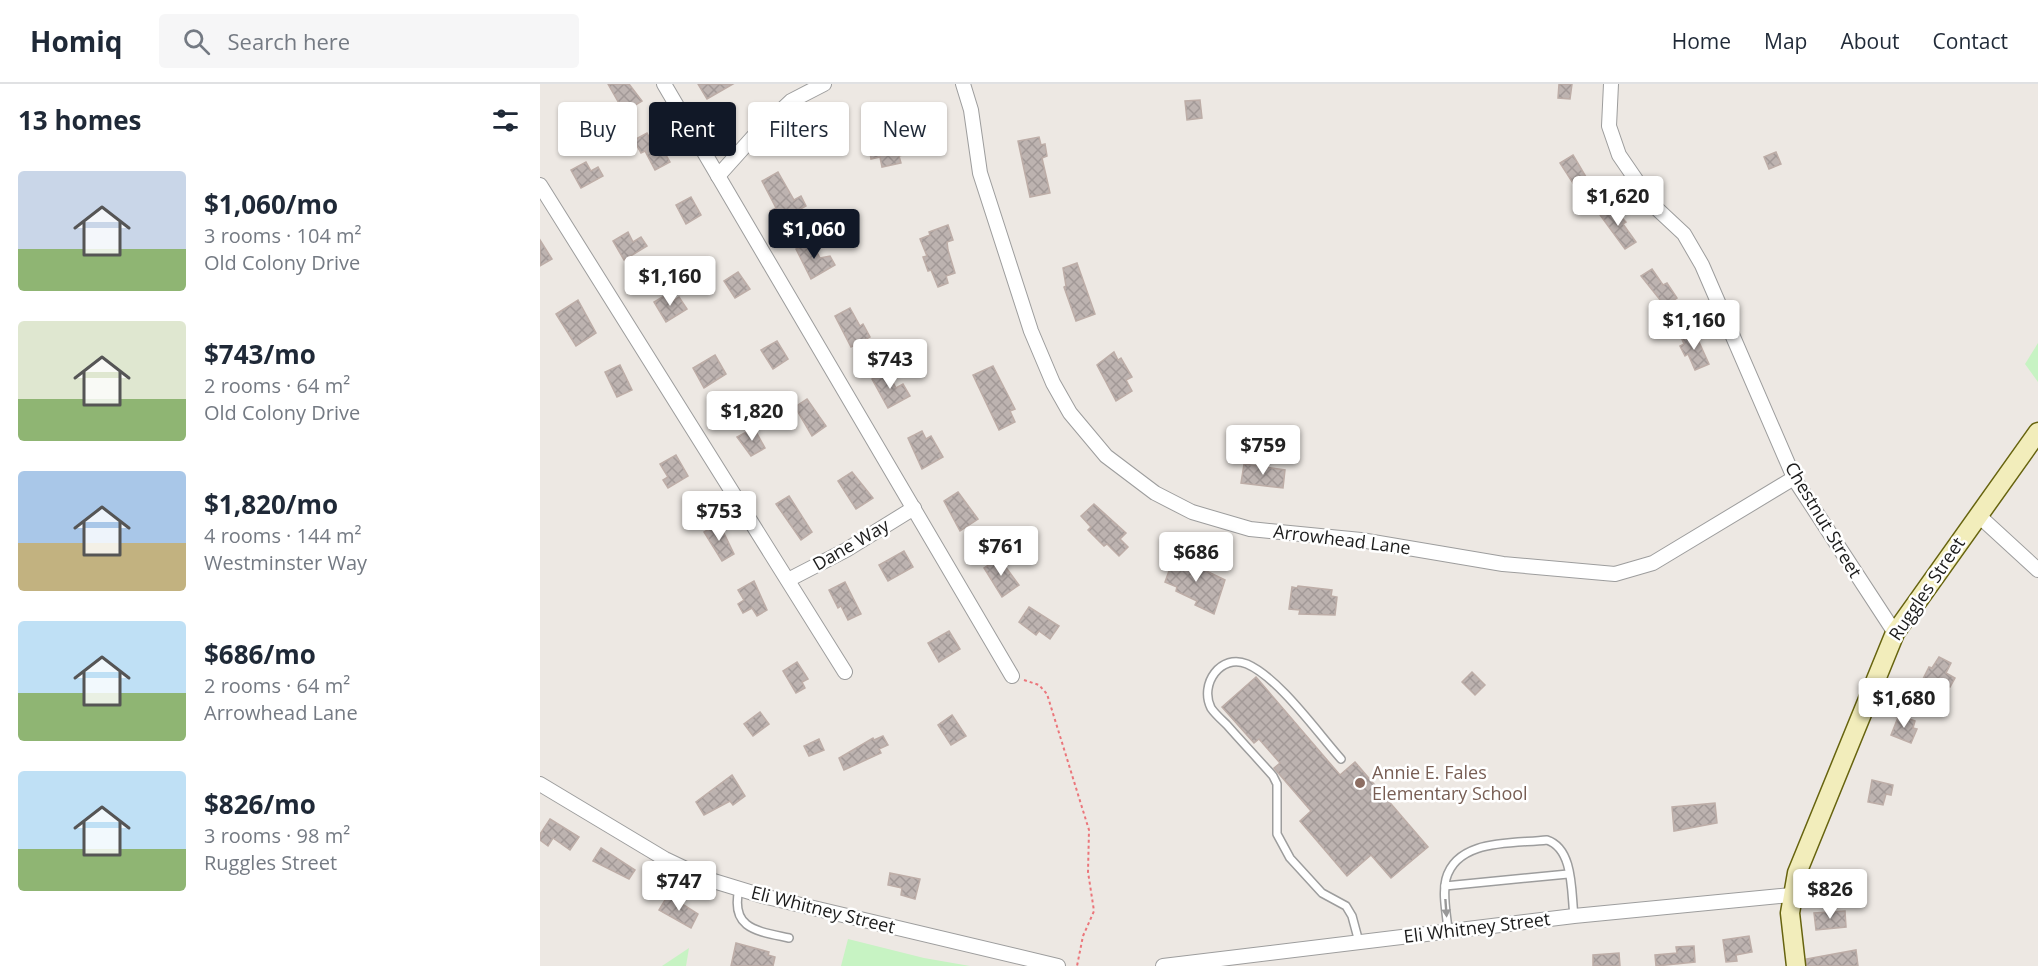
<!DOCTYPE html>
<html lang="en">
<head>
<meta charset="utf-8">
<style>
  body { margin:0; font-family:"Open Sans",sans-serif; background:#f6f6f7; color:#1f2937; height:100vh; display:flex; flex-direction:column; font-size:22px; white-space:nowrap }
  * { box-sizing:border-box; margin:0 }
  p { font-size:20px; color:#747a83 }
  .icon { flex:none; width:33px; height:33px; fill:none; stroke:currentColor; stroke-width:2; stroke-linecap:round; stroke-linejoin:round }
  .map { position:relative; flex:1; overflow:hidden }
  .drawer { display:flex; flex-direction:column; background:#fff; width:540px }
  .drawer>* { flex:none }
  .banner { position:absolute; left:18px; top:18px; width:570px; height:54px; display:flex; gap:12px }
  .price { position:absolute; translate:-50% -51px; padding:0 14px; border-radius:6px; background:#fff; color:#222; font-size:20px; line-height:39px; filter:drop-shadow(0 2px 3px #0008) }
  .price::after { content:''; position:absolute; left:50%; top:36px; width:18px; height:14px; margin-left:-9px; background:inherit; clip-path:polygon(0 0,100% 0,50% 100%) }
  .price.on { background:#111827; color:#fff }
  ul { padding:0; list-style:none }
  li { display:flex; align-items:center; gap:18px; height:150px; padding:0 18px }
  li span { display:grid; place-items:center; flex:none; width:168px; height:120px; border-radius:6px; color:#555 }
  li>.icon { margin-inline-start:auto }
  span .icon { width:72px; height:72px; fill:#fffc; stroke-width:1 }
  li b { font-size:26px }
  h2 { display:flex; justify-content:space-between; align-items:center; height:72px; padding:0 18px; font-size:26px }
  .chip { padding:0 21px; border-radius:6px; background:#fff; box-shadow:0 2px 4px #0004; font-size:21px; line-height:54px }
  .chip.on { background:#111827; color:#fff }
  header { display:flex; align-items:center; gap:36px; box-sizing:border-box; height:84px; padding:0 30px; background:#fff; border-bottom:2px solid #e0e1e3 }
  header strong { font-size:28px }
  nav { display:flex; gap:33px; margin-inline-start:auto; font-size:21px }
  .search { width:420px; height:54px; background:#f6f6f7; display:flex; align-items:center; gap:15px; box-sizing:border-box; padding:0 21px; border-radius:6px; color:#747a83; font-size:22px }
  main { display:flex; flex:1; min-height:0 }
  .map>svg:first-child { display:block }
</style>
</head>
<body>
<header>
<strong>Homiq</strong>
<div class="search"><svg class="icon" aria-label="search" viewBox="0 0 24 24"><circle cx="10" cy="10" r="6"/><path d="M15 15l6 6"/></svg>Search here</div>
<nav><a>Home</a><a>Map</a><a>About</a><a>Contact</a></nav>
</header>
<main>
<section class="drawer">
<h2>13 homes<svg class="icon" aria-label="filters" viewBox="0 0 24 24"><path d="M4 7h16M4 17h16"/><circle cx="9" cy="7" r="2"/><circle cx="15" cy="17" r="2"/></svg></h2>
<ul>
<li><span style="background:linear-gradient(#c9d6e8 65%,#8fb573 0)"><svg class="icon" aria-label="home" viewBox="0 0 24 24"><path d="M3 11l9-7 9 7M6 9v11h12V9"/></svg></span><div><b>$1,060/mo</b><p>3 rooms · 104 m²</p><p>Old Colony Drive</p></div></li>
<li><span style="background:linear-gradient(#dfe7d0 65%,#8fb573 0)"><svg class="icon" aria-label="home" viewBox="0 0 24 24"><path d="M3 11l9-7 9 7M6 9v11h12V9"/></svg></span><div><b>$743/mo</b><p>2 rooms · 64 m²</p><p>Old Colony Drive</p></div></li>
<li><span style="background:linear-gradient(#a9c7e8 60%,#c2b280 0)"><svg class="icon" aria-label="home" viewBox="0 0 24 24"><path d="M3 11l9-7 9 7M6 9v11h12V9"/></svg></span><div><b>$1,820/mo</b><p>4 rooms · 144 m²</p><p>Westminster Way</p></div></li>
<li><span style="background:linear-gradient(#bfe0f5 60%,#8fb573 0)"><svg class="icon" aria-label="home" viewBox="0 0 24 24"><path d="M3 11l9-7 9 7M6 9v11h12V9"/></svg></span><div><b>$686/mo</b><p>2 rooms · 64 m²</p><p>Arrowhead Lane</p></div></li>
<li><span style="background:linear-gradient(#bfe0f5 65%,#8fb573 0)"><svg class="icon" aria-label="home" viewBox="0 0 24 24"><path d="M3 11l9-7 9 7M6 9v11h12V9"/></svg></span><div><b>$826/mo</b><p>3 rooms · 98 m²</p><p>Ruggles Street</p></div></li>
</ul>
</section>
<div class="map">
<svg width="1498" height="882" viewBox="0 0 1498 882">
  <defs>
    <pattern id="building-cross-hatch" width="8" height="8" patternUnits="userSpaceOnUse" patternTransform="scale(1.5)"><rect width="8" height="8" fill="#bdb3b0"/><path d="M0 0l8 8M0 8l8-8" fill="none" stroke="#a29997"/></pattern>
  </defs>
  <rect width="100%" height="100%" fill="#ede8e3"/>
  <!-- park -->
  <g fill="#c7f3c3">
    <polygon points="1498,259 1498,298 1485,280"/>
    <polygon points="308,855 384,874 430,882 301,882"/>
    <polygon points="149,864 146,882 122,882"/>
  </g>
  <!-- building -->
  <g fill="url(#building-cross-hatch)" stroke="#bdada7" stroke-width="1.5">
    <polygon points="68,0 89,0 102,17 84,28"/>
    <polygon points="158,0 193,0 167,15"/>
    <polygon points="1019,0 1032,0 1030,15 1018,14"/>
    <polygon points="660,16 662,34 647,36 645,17"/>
    <polygon points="364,27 368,43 358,45 363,71 359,72 361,79 342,83 340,73 331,75 328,57 331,57 328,43 333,42 332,34"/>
    <polygon points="107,49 114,62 119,59 130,78 115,86 105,67 101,69 94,56"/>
    <polygon points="499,53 501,61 505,60 507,72 502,74 510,109 490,113 478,57"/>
    <polygon points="1236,68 1241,80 1229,85 1224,73"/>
    <polygon points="1033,71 1052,103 1040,110 1020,79"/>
    <polygon points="46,78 51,87 58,83 63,92 41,104 31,86"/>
    <polygon points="238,88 254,116 261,112 266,122 237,138 230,127 236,124 222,97"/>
    <polygon points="151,113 161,131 146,140 136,121"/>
    <polygon points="1071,122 1086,138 1083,140 1096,158 1085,165 1060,131"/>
    <polygon points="408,141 413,156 407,158 408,166 415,189 406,192 408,199 398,203 391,186 388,187 383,173 387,172 380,155 390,151 389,148"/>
    <polygon points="88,148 93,158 101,153 107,162 84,176 73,157"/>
    <polygon points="0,156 12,175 0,182"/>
    <polygon points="271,157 280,174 290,172 295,181 271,195 256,165"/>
    <polygon points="537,179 555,230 536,237 524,203 526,202 523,184"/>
    <polygon points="1112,185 1123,201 1127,199 1137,214 1125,222 1101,192"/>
    <polygon points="198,188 210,205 195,214 184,197"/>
    <polygon points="129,209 133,217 139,213 147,225 126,238 114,218"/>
    <polygon points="38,216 56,249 36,262 16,230"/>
    <polygon points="310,224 320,242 323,240 330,253 311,263 295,232"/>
    <polygon points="1154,247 1169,280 1155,286 1148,270 1145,272 1140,262 1144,260 1141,253"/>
    <polygon points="237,257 248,275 233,285 221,266"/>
    <polygon points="574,268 578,276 581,274 592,293 586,296 592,307 576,317 557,281"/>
    <polygon points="175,271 186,290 164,304 153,284"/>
    <polygon points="80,281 92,306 77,313 65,288"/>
    <polygon points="453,282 475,325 470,327 475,338 459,346 433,291"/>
    <polygon points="347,287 356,304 363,300 370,312 348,324 332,295"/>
    <polygon points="267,315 286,342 272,352 255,323"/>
    <polygon points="214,344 225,364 211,372 197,353"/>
    <polygon points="382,347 386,355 391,352 403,373 382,385 368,354"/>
    <polygon points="136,371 148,392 128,404 123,396 128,393 120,380"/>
    <polygon points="704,380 745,386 743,404 701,399"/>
    <polygon points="312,388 333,414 316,425 298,397"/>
    <polygon points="418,408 438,435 420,447 404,417"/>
    <polygon points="249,412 272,448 261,456 236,420"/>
    <polygon points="554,420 586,449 580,455 588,463 579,472 567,460 564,462 548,446 551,443 541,432"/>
    <polygon points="179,439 194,470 182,477 164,448"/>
    <polygon points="364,467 373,483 348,497 339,481"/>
    <polygon points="634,473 644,477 645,473 660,480 658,483 685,496 674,530 655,521 657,517 636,507 637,503 625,498"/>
    <polygon points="459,474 479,501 462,513 444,484"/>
    <polygon points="214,497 227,526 217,532 212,524 203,529 198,520 204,516 198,506"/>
    <polygon points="305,498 321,530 308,536 301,522 298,524 289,506"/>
    <polygon points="758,502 792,506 791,512 797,513 795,531 759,530 760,526 749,525 752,503 757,504"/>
    <polygon points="489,523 519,542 510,555 499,547 496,551 479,538"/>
    <polygon points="409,547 420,565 399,578 388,559"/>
    <polygon points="1399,573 1411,579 1406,589 1415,594 1410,603 1401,598 1396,609 1380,601 1389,583 1392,584"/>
    <polygon points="257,578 268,595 262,598 265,604 256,609 243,587"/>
    <polygon points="932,588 945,601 935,611 922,598"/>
    <polygon points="716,593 800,691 815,678 888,763 851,794 831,771 807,792 760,737 771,727 734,684 740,679 719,655 714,659 682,623"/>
    <polygon points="220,628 229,640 213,652 204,640"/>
    <polygon points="412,631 426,652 411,661 398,641"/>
    <polygon points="1359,631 1375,637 1373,644 1377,645 1371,659 1351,651"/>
    <polygon points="343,652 348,661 339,665 341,669 304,686 299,674 333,654 334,656"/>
    <polygon points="279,655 284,666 269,672 264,662"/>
    <polygon points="192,691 205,712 193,721 190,717 164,731 156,718"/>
    <polygon points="1332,696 1353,701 1351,711 1346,710 1343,721 1328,718"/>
    <polygon points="1175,719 1177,739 1134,747 1132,723"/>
    <polygon points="10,735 39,753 30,766 13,754 8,762 0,756 0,750"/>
    <polygon points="61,764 95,786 89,795 53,777"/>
    <polygon points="350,789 380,795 375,815 361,811 362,804 348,801"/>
    <polygon points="128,811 158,830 151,844 119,826"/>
    <polygon points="1305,827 1306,843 1276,846 1274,829"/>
    <polygon points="1209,852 1212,868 1196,871 1197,877 1186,878 1183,856"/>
    <polygon points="196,859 229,868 228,871 235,873 233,882 191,882"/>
    <polygon points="1154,862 1155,878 1116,882 1115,871 1137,869 1136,863"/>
    <polygon points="1316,866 1318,882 1267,882 1266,875"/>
    <polygon points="1079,869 1080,882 1053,882 1053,871"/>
  </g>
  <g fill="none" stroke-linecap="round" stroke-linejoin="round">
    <defs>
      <g id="lane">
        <path d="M801,675C777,648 739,594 707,580C681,569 659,600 671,624C675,630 682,636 687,641C702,658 718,675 733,692L737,700V750L750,774L782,809L806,822L812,832L819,858"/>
        <polyline points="905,802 1028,790"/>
        <path d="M199,805C190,845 217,847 249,854"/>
        <path d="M908,847C907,831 902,811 906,795C917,754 974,760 1007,756C1034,765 1031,808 1034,832"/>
      </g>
      <g id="street">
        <polyline points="124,0 472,592"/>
        <polyline points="423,0 431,26 440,89 491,247 513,299 530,329 566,372 615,409 652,428 710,445 821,456 963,480 1075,490 1113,479 1254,394"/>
        <polyline points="1071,0 1069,42 1079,71 1114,122 1144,150 1162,181 1255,396 1355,549"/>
        <polyline points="178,92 213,53 251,17 284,0"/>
        <polyline points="0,101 305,588"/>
        <polyline points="1438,431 1498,486"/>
        <polyline points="248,496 306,466 374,424"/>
        <polyline points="0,700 125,775 167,795 223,812 518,882"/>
        <polyline points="623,882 1034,832 1251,811"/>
      </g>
      <polyline id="secondary" points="1256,882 1250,829 1257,789 1355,549 1498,348"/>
    </defs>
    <!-- lane casing -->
    <use href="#lane" stroke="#9d9d9d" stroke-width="10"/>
    <!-- street casing -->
    <use href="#street" stroke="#9d9d9d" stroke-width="16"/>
    <!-- secondary casing -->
    <use href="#secondary" stroke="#67640f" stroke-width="21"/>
    <!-- path -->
    <polyline stroke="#eb767b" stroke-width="2" stroke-dasharray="3 3" stroke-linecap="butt" points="484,596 499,601 507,610 549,746 548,788 554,827 543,852 537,882"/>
    <!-- lane -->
    <use href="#lane" stroke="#fff" stroke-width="7"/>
    <!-- street -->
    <use href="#street" stroke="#fff" stroke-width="14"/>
    <!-- secondary -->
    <use href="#secondary" stroke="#f2edbb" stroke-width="18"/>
  </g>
  <!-- one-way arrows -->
  <defs><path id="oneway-solid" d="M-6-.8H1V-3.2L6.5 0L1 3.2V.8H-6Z" transform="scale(1.5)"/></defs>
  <use fill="#999" href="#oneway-solid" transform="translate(906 824) rotate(86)"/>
  <!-- markers -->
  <circle fill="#8d6e63" stroke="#fff" stroke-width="2" cx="820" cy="699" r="6"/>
  <g text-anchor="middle" stroke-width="5" stroke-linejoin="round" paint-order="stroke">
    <!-- street labels -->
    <g font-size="18" fill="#1c1c1c" stroke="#fff">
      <text transform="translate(1283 436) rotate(59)" y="6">Chestnut Street</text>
      <text transform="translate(802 456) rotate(7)" y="6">Arrowhead Lane</text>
      <text transform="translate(311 461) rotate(-30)" y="6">Dane Way</text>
      <text transform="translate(1387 505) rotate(-56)" y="6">Ruggles Street</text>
      <text transform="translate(283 826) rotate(14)" y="6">Eli Whitney Street</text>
      <text transform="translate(937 844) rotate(-7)" y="6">Eli Whitney Street</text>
    </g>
    <!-- education labels -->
    <g font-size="18" fill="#785e54" stroke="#fff" text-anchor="start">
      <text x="832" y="695">Annie E. Fales<tspan x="832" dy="21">Elementary School</tspan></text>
    </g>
  </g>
</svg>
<b class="price" style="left:1078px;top:143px">$1,620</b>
<b class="price on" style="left:274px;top:176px">$1,060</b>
<b class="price" style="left:130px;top:223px">$1,160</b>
<b class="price" style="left:1154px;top:267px">$1,160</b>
<b class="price" style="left:350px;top:306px">$743</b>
<b class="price" style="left:212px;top:358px">$1,820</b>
<b class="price" style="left:723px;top:392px">$759</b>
<b class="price" style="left:179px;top:458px">$753</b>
<b class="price" style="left:461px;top:493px">$761</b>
<b class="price" style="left:656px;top:499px">$686</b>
<b class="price" style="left:1364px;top:645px">$1,680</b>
<b class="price" style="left:139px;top:828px">$747</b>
<b class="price" style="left:1290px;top:836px">$826</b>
<div class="banner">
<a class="chip">Buy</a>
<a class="chip on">Rent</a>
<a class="chip">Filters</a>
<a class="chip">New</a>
</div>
</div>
</main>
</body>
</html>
